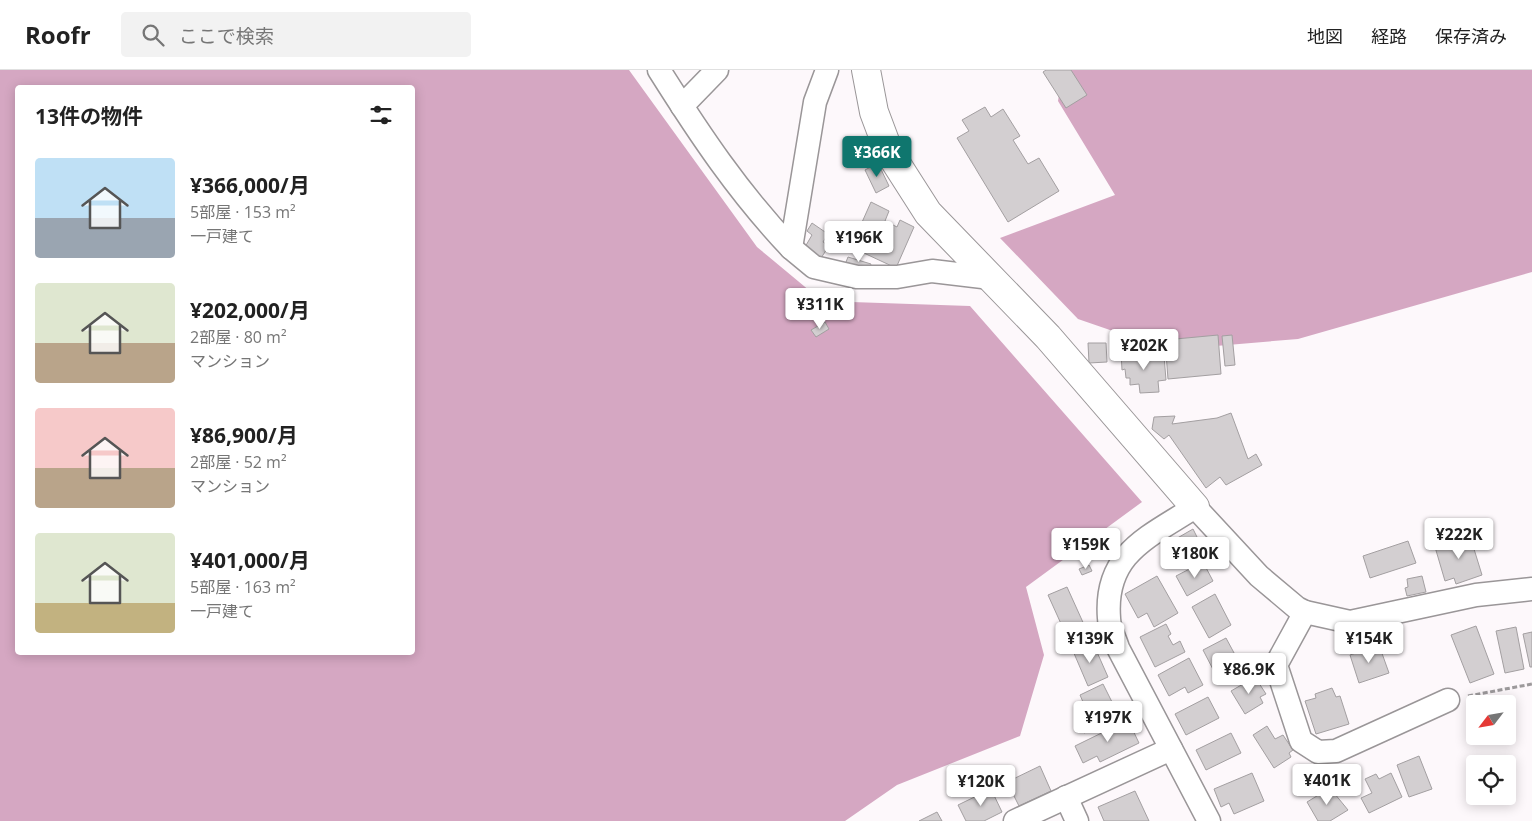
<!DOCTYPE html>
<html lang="ja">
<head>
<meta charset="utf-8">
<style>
  body { margin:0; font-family:"Open Sans","Noto Sans JP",sans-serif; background:#f2f2f2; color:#222; height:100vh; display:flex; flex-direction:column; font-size:19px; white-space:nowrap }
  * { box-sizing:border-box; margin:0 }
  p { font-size:16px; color:#767676 }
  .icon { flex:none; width:28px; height:28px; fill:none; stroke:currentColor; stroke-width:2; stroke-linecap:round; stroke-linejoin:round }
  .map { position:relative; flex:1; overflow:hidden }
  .details { position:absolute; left:15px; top:15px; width:400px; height:570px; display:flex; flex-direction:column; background:#fff; border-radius:5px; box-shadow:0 2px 12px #0003 }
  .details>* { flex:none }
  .needle { width:32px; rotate:239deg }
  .tools { position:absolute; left:1466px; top:625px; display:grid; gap:10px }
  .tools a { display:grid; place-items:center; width:50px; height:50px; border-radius:5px; background:#fff; box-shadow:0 2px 12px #0003; font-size:25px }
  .price { position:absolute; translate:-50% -42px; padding:0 11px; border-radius:5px; background:#fff; color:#222; font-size:16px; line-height:32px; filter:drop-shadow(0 1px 2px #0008) }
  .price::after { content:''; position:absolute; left:50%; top:30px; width:15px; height:11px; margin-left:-8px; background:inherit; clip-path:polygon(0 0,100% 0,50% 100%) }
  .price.active { background:#0f766e; color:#fff }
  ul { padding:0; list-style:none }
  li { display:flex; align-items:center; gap:15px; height:125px; padding:0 20px }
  li span { display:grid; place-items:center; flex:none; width:140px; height:100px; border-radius:5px; color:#555 }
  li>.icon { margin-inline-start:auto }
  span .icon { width:60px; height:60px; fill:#fffc; stroke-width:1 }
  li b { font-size:21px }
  h2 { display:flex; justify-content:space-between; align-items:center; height:60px; padding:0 20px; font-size:21px }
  header { display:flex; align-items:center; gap:30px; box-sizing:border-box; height:70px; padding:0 25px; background:#fff; border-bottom:1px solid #e0e0e0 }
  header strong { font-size:24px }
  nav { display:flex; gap:28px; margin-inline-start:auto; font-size:18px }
  .search { width:350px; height:45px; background:#f2f2f2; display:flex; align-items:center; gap:12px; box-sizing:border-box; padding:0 18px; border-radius:5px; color:#767676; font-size:19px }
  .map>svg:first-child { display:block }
</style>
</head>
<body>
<header>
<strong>Roofr</strong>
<div class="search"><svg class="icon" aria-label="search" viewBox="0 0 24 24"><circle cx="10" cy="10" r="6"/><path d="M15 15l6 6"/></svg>ここで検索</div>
<nav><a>地図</a><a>経路</a><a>保存済み</a></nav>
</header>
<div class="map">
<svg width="1532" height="751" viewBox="0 0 1532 751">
  <rect width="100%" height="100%" fill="#fdf8fb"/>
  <!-- forest -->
  <g fill="#d5a7c2" fill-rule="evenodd">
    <path d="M0,0H629L757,177L822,231L970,236L1142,432L1026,517L1044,585L1020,666L897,715L845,751H0ZM18,18H412V582H18Z"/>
    <polygon points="1063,0 1532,0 1532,202 1298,269 1168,280 1078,249 1000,168 1115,125 1058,31"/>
  </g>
  <!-- building -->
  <g fill="#d3cfd1" stroke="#a39fa1">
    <polygon points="1046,0 1071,0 1087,25 1066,38 1043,2"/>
    <polygon points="985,37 991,47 1003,39 1020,66 1013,70 1028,94 1039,88 1059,121 1008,152 957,68 969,61 962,50"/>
    <polygon points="878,93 889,116 876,123 865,100"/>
    <polygon points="871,132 889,141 885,151 897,157 900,150 914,157 896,198 851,177"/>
    <polygon points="812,153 828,164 823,172 829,176 821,188 805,177 812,165 807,161"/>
    <polygon points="848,187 871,194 869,200 846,192"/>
    <polygon points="825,252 829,259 816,267 811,260"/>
    <polygon points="1218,265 1221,304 1168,309 1165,270"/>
    <polygon points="1232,265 1235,295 1225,296 1222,266"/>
    <polygon points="1088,273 1106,273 1107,292 1089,293"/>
    <polygon points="1137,282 1138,288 1164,286 1166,310 1158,311 1159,322 1140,323 1139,314 1130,315 1130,308 1126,308 1125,299 1122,300 1121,283"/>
    <polygon points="1231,343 1248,389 1256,384 1262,395 1226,415 1220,407 1206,418 1169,365 1164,369 1152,359 1154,347 1175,346 1172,354 1217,348"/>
    <polygon points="1193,459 1204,481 1179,495 1167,474"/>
    <polygon points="1470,466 1482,505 1456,514 1454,508 1445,511 1435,477"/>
    <polygon points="1408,471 1416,493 1370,508 1363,486"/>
    <polygon points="1203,492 1213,511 1187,526 1176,506"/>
    <polygon points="1089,495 1092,501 1082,505 1079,499"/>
    <polygon points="1157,506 1178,543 1154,557 1147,543 1138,548 1125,524"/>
    <polygon points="1422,506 1426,522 1407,526 1405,518 1408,517 1407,509"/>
    <polygon points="1067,517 1086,559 1067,567 1048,525"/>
    <polygon points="1215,524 1231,555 1209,568 1192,537"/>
    <polygon points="1166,554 1171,564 1168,566 1173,575 1180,571 1185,582 1155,597 1140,567"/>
    <polygon points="1476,556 1494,604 1470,613 1451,565"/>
    <polygon points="1516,557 1524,599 1505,603 1496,561"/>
    <polygon points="1532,562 1532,597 1530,597 1523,564"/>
    <polygon points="1226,568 1240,594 1217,607 1203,580"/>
    <polygon points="1093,573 1108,607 1088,616 1073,581"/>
    <polygon points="1379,575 1389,603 1359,613 1350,585"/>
    <polygon points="1189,588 1203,615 1188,623 1185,617 1169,626 1158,605"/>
    <polygon points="1255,607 1266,624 1260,627 1263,633 1245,644 1231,621"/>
    <polygon points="1103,614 1119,646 1084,663 1075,644 1075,636 1083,632 1080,625"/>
    <polygon points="1332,618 1336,627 1340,626 1349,654 1316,664 1305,631 1316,628 1315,624"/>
    <polygon points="1208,627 1219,648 1186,665 1175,644"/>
    <polygon points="1128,650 1139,673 1100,692 1097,686 1083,693 1075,676"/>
    <polygon points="1267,656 1275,669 1283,665 1293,680 1289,683 1291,687 1274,698 1253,665"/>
    <polygon points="1231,663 1241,683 1206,700 1196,680"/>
    <polygon points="1419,686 1432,719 1409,727 1397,695"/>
    <polygon points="1040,696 1051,721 1019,736 1007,712"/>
    <polygon points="1252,703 1264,731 1234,744 1229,733 1221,737 1214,719"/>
    <polygon points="1391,703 1402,727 1369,743 1361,728 1372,723 1365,709 1376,704 1379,709"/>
    <polygon points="1330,718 1348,740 1330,751 1318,751 1307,732"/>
    <polygon points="991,719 1002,742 984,751 966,751 958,735"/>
    <polygon points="1135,721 1149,751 1104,751 1098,737"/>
    <polygon points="937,742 942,751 919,751"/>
  </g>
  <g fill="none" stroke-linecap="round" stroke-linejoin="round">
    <defs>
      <g id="minor">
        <path d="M659,0C700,65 738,122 791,178L815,32L827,0"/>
        <polyline points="682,36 717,0"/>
        <polyline points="791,178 814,197 857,207 897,207 932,201 991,208"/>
        <polyline points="1305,542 1276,595 1301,671 1318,682 1336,681 1448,630"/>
        <polyline points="1066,727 1077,751"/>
        <polyline points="1015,751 1171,679"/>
        <path d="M1209,751L1118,578C1115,568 1109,558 1109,548C1104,483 1149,467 1195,437L1259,506L1297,538L1305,542L1350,552L1476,525L1532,519"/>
      </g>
      <polyline id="tertiary" points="866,0 874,42 889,82 928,143 1048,267 1195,437"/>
    </defs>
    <!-- minor casing -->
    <use href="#minor" stroke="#9a9698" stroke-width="25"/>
    <!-- tertiary casing -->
    <use href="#tertiary" stroke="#9a9698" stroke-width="30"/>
    <!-- path -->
    <polyline stroke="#9d9a9c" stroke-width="3" stroke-dasharray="5 2.5" stroke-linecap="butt" points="1468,626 1532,614"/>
    <!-- minor -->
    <use href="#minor" stroke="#fff" stroke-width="22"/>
    <!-- tertiary -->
    <use href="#tertiary" stroke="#fff" stroke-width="28"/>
  </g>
</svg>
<div class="tools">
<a><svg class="needle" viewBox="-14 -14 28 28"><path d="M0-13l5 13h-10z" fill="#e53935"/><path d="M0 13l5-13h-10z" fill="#767676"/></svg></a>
<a><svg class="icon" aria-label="locate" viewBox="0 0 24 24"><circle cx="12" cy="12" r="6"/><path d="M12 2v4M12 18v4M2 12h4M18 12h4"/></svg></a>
</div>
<b class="price active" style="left:877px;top:108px">¥366K</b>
<b class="price" style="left:859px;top:193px">¥196K</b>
<b class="price" style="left:820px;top:260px">¥311K</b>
<b class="price" style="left:1144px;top:301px">¥202K</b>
<b class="price" style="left:1459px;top:490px">¥222K</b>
<b class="price" style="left:1086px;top:500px">¥159K</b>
<b class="price" style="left:1195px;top:509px">¥180K</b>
<b class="price" style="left:1090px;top:594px">¥139K</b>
<b class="price" style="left:1369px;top:594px">¥154K</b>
<b class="price" style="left:1249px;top:625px">¥86.9K</b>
<b class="price" style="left:1108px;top:673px">¥197K</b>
<b class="price" style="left:1327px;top:736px">¥401K</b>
<b class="price" style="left:981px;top:737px">¥120K</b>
<section class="details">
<h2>13件の物件<svg class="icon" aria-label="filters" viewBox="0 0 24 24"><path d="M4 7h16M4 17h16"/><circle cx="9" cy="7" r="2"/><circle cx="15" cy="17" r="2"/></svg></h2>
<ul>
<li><span style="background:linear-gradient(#bfe0f5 60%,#9aa5b1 0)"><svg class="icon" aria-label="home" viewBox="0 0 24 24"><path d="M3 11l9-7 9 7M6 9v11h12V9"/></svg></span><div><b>¥366,000/月</b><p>5部屋 · 153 m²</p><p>一戸建て</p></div></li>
<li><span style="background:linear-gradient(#dfe7d0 60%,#b9a48a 0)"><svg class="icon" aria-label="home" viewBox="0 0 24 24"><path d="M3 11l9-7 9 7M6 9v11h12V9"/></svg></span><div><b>¥202,000/月</b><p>2部屋 · 80 m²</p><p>マンション</p></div></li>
<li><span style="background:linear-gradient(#f6c9c9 60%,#b9a48a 0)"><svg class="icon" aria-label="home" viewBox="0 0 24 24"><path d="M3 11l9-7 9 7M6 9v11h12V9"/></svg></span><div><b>¥86,900/月</b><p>2部屋 · 52 m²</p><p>マンション</p></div></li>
<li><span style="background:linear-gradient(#dfe7d0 70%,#c2b280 0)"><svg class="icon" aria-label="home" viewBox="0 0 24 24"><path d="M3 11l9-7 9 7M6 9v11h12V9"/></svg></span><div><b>¥401,000/月</b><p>5部屋 · 163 m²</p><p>一戸建て</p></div></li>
</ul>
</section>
</div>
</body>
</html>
